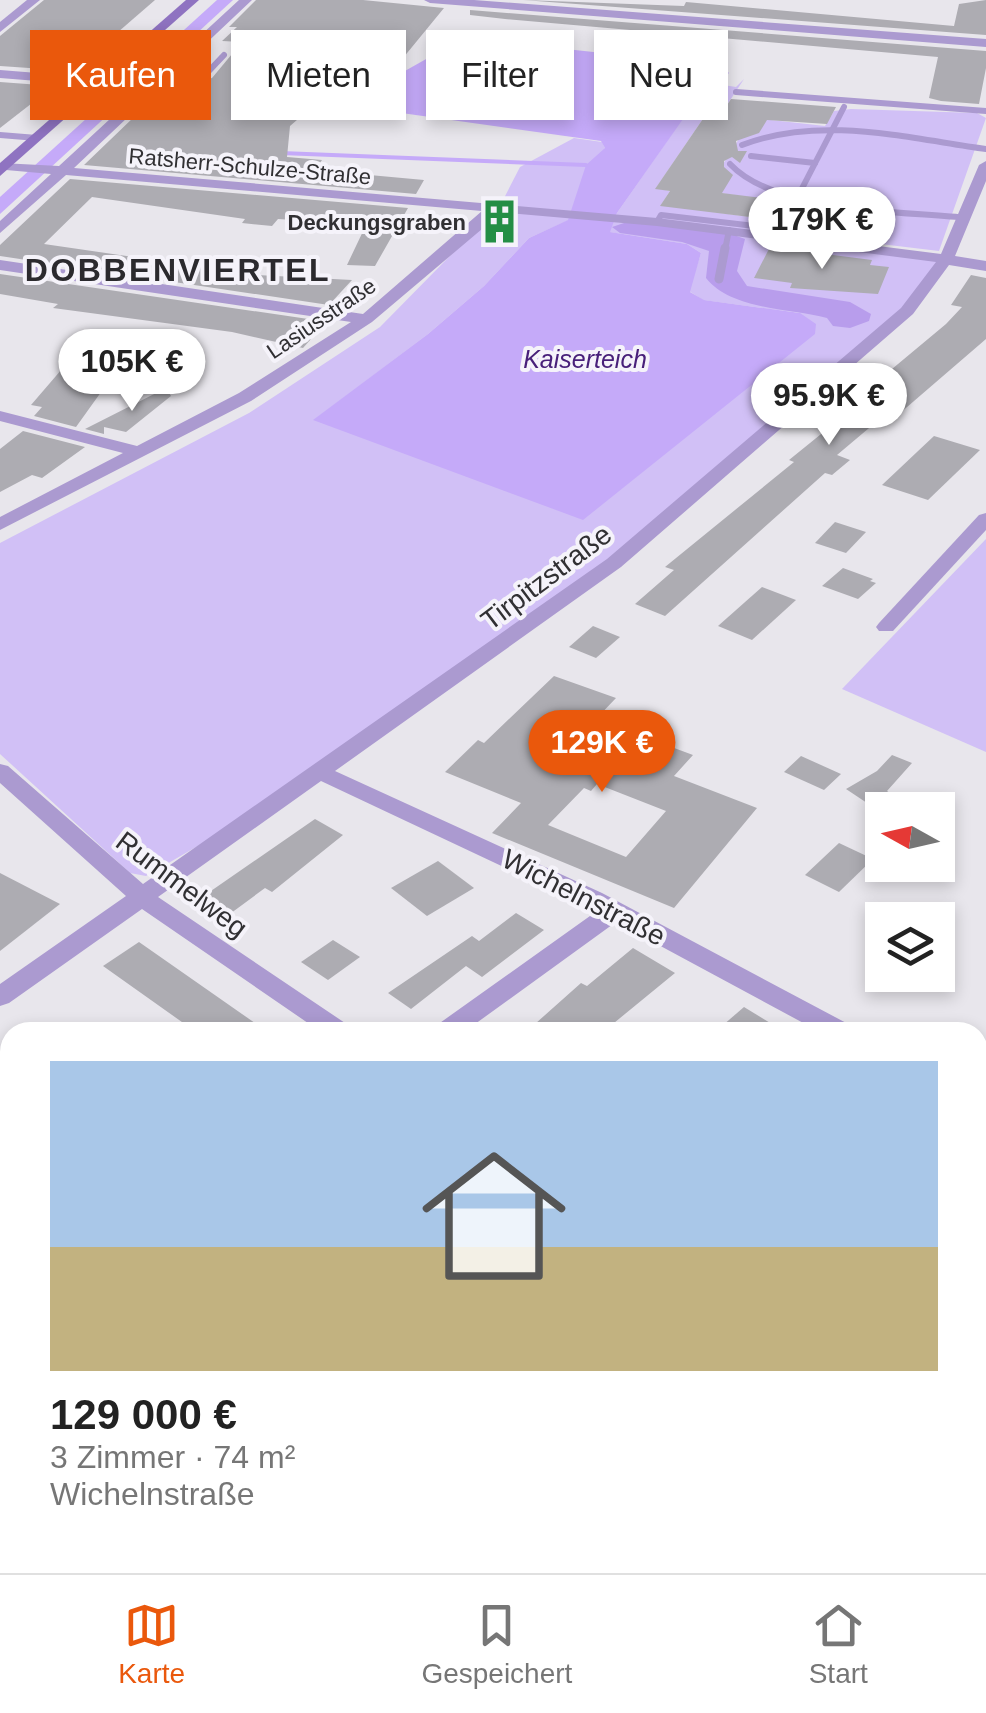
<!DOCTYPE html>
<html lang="de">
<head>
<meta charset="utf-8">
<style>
  body { margin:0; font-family:Arial,sans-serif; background:#f2f2f2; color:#222; height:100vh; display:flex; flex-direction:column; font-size:38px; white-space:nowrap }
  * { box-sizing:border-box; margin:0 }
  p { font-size:32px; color:#767676 }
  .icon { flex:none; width:55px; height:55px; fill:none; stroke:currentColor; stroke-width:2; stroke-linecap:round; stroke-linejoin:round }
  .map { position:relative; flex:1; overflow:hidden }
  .panel { position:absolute; left:0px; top:1022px; width:988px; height:552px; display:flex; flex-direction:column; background:#fff; border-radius:30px 30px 0 0; box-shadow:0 5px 15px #0003 }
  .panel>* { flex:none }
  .top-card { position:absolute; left:30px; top:30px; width:928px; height:90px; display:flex; gap:20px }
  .needle { width:65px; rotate:278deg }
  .tools { position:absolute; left:865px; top:792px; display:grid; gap:20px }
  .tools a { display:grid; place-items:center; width:90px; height:90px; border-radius:0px; background:#fff; box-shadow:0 5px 15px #0003; font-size:50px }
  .price { position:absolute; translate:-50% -85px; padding:0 22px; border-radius:35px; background:#fff; color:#222; font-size:32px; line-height:65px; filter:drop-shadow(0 2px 5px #0008) }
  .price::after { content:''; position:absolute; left:50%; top:60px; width:30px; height:22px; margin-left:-15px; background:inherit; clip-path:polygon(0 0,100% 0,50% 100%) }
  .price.active { background:#ea580c; color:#fff }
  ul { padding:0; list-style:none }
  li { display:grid; align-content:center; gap:20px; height:530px; padding:0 50px }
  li+li { border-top:2px solid #e0e0e0 }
  li span { display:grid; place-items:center; height:310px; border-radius:0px; color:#555 }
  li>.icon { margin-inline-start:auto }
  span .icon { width:180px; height:180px; fill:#fffc; stroke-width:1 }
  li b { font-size:42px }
  .tag { padding:0 35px; border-radius:0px; background:#fff; box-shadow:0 5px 15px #0003; font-size:35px; line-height:90px }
  .tag.active { background:#ea580c; color:#fff }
  .menu { display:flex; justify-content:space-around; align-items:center; height:140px; border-top:2px solid #e0e0e0; background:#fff; font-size:28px; color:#767676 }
  .menu a { display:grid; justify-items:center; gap:5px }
  .menu .active { color:#ea580c }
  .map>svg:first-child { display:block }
</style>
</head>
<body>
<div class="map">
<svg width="986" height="1573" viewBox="0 0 986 1573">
  <rect width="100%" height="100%" fill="#e8e6ec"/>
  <!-- green -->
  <g fill="#d1c0f6">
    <polygon points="744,79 723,111 709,110 656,188 670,191 661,205 774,220 784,202 706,191 752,118 825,126 834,111 851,109 977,113 986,118 939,251 772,231 946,259 928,288 614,563 203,843 146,876 130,873 0,754 0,543 249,413 380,327 501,204 520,167 574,138 602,142 605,148 569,220 529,238 484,286 428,334 314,420 800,313 703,300 689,291 701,253 687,244 609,232 617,213 695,101 717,84 736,87"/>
    <polygon points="986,539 986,752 842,689"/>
  </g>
  <!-- forest -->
  <path fill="#b89dec" d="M627,222L720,230L745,239L737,271L747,286L850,302L871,314L869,321L850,328L833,326L827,318C790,308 731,310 706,278L709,251L682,242L620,233L612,227Z"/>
  <!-- water -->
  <g fill="#c5aaf9">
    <polygon points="217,0 233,0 0,214 0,197"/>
    <polygon points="451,45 529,45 722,66 729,73 695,102 617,213 610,232 687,244 701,253 690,292 704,300 800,313 816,324 815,334 583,520 313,420 428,334 484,286 529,238 568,220 586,165 605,148 601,141 366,108 357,98"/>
  </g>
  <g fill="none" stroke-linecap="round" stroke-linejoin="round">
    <!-- stream -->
    <polyline stroke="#c5aaf9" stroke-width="4" points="281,153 586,165"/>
  </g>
  <!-- building -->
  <g fill="#adacb2" fill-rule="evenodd">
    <polygon points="44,0 155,0 73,71 0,66 0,36"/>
    <polygon points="256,0 363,0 444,8 403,58 372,84 335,110 312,107 290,126 287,157 322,160 315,170 424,180 416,194 84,165 160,92 187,94 202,80 212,78 242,42 222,41 237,27 229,27"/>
    <polygon points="523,0 684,6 686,2 954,26 959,4 986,0 986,35"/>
    <polygon points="470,10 986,51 986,68 979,104 941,101 929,98 938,57 505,19 470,15"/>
    <polygon points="0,82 54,86 0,128"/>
    <polygon points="731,99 836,107 827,124 767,120 759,133 736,141 738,151 747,151 740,163 732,157 724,161 724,167 733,175 722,193 785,201 774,220 660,206 670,191 655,189 709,110 723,111"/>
    <polygon points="70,179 408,208 375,266 347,265 366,225 278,219 272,226 242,223 245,219 92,197 44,244 257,275 352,280 329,305 0,256 0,245"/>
    <polygon points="770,247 872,260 870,265 889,267 878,294 790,288 792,283 754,278"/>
    <polygon points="0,274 315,320 308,328 319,330 303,348 232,332 53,308 58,304 0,294"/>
    <polygon points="971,275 986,278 986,339 885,426 875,423 837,455 850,460 832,475 825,473 665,616 635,604 674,570 665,567 794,462 789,460 831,426 826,424 946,324 962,307 951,305"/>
    <polygon points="68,362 119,367 76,427 34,416 42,407 31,405"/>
    <polygon points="166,388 171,396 126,432 104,427 104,434 85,429"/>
    <polygon points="23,431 85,447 42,478 32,475 0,492 0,449"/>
    <polygon points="934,436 980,450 928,500 882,485"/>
    <polygon points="835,522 866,532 846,553 815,543"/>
    <polygon points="843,568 873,579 870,581 876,583 858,599 822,586"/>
    <polygon points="762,587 796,600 752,640 718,626"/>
    <polygon points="593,626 620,637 596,658 569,647"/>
    <path d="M554,676L616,698L596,719L693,755L674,776L757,808L674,908L492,833L521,803L445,772L478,740L484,743ZM597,784L666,811L626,857L548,825L584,788L591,791Z"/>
    <polygon points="892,755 912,763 887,791 905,804 882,813 846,789 877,771"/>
    <polygon points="801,756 841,774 824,790 784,772"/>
    <polygon points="315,819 343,835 272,892 265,888 223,919 195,902"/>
    <polygon points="839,843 873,859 839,892 805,875"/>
    <polygon points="438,861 474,888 427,916 391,888"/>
    <polygon points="0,873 60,904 0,951"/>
    <polygon points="516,913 544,930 482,977 466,966 411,1009 388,993 472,936 479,941"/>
    <polygon points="333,940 360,957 328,980 301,962"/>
    <polygon points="139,942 242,1014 268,1032 196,1032 103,966"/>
    <polygon points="633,948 675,973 603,1032 526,1032 581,983 587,986"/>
    <polygon points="744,1007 785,1032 715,1032"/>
  </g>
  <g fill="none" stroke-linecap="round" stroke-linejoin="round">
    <!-- service-far2 -->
    <g stroke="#ab9ad0" stroke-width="6">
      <polyline points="170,71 207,73 224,55"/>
      <polyline points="736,92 986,111"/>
      <polyline points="0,135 37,138"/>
      <path d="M742,145C820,115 906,138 986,149"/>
      <polyline points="751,156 815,163"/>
      <path d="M730,164C776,213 902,211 967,218"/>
      <polyline points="657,222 661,215 763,227"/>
      <polyline points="778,235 844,107"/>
      <polyline points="725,250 729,230"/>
    </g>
    <!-- service-far1 -->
    <polyline stroke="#ab9ad0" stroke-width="9" points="719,279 725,248"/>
    <!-- service -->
    <polyline stroke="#ab9ad0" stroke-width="15" points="594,1573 596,1565"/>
    <!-- minor -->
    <g fill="#ab9ad0" fill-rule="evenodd">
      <polygon points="27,0 40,0 0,32 0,22"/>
      <polygon points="239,0 252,0 74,168 657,218 941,254 979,165 986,161 986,181 955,256 986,261 986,271 949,265 913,314 621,567 335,771 602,893 850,1025 854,1032 820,1032 616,922 464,1032 433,1032 437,1025 597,911 321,781 158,897 348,1025 352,1032 321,1032 142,909 9,1003 0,1006 0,984 126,896 0,783 0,764 8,766 143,884 607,559 901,308 936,262 657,226 496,212 482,229 372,322 251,401 0,530 0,517 123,453 0,421 0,411 137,446 239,393 351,322 0,270 0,260 363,314 482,211 66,175 0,233 0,221 51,174 6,170 1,169 1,163 59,166"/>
      <polygon points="424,0 474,0 986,39 986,47 430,3"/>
      <polygon points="0,70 100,78 106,82 100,86 0,78"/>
      <polygon points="986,513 986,530 893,631 879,631 876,627 879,623 979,515"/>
      <polygon points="978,1113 986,1115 986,1139 978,1137"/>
      <polygon points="10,1426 10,1462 0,1465 0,1430"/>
      <polygon points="117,1565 157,1565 161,1573 121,1573"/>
    </g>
    <!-- secondary -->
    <polygon fill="#8f73c1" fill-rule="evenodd" points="186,0 199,0 0,176 0,163"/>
  </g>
  <!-- icons -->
  <defs>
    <symbol id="building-bare" viewBox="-9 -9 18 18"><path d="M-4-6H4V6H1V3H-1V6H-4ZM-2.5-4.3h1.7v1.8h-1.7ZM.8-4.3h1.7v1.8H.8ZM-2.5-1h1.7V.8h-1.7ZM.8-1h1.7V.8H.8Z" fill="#248e45" stroke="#f5f3fa" stroke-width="2.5" paint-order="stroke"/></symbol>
  </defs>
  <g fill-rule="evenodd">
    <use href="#building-bare" x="468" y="190" width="63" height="63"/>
  </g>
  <g text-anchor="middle" stroke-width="8" stroke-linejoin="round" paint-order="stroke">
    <!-- far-street labels -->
    <g font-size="22" fill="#313033" stroke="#f5f3fa">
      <text transform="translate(250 166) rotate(5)" y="8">Ratsherr-Schulze-Straße</text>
      <text transform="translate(321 318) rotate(-34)" y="8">Lasiusstraße</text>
    </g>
    <!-- far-poi labels -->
    <g font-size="22" font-weight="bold" fill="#313033" stroke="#f5f3fa" text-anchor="end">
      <text x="466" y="230">Deckungsgraben</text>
    </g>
    <!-- far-water labels -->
    <g font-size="25" font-style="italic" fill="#48207a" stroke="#f5f3fa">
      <text x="585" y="368">Kaiserteich</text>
    </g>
    <!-- street labels -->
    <g font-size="28" fill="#313033" stroke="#f5f3fa">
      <text transform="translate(546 577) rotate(-37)" y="10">Tirpitzstraße</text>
      <text transform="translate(182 884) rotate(37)" y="10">Rummelweg</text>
      <text transform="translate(584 897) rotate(27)" y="10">Wichelnstraße</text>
    </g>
    <!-- far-district labels -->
    <g font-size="32" font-weight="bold" letter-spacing="2.5" fill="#2b2a2e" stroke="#f5f3fa">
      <text x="178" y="281">DOBBENVIERTEL</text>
    </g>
  </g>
</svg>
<div class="tools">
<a><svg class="needle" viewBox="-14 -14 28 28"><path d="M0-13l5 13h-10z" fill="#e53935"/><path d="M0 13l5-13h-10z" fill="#767676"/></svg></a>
<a><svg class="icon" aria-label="layers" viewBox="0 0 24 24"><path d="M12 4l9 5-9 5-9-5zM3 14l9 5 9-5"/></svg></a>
</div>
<b class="price" style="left:822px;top:272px">179K €</b>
<b class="price" style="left:132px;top:414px">105K €</b>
<b class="price" style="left:829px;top:448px">95.9K €</b>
<b class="price active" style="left:602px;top:795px">129K €</b>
<div class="top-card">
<a class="tag active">Kaufen</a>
<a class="tag">Mieten</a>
<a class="tag">Filter</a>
<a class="tag">Neu</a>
</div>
<section class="panel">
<ul>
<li><span style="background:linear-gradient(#a9c7e8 60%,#c2b280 0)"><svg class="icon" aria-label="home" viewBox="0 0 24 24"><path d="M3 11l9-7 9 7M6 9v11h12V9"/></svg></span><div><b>129 000 €</b><p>3 Zimmer · 74 m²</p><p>Wichelnstraße</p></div></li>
</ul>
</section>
</div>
<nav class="menu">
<a class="active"><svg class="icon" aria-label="map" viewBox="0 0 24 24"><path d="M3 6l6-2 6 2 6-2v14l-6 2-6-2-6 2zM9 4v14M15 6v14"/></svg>Karte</a>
<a><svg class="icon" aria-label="saved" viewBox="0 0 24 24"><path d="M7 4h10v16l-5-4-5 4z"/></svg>Gespeichert</a>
<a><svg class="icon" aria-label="home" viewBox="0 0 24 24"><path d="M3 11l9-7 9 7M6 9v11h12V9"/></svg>Start</a>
</nav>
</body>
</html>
